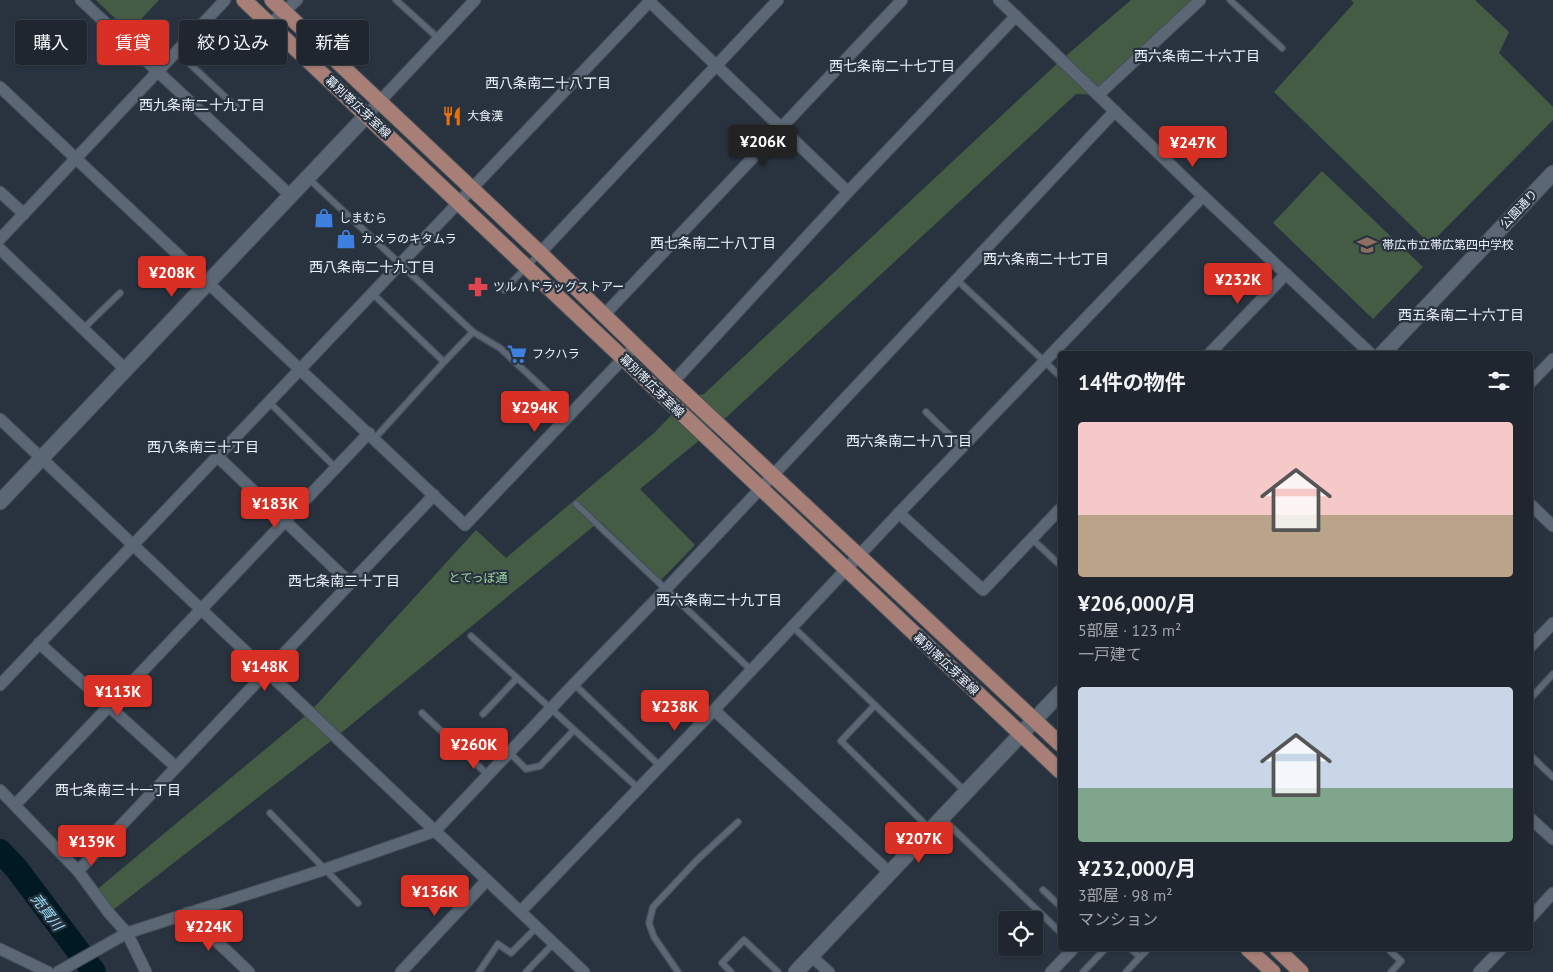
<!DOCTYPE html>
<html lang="ja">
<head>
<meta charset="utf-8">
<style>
  body { margin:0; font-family:"PT Sans","Noto Sans JP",sans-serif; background:#2c323b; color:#f1f3f6; height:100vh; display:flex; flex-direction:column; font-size:19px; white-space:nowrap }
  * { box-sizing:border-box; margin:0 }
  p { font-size:16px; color:#a1a5aa }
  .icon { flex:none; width:28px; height:28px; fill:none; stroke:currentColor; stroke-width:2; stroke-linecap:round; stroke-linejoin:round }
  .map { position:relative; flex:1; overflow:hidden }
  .drawer { position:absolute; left:1058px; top:351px; width:475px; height:600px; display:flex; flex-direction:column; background:#1f262f; border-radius:5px; box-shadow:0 1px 4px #0004,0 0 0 1px #3c434b }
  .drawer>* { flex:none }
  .banner { position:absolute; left:15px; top:20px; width:475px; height:45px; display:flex; gap:10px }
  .controls { position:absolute; left:998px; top:911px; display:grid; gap:10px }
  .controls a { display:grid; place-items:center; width:45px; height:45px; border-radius:5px; background:#1f262f; box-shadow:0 1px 4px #0004,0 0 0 1px #3c434b; font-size:25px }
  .price { position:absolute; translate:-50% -42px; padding:0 11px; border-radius:5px; background:#d93025; color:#fff; font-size:16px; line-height:32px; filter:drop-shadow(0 1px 2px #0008) }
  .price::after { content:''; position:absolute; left:50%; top:30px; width:15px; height:11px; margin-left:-8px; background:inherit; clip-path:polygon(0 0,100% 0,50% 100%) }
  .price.on { background:#222; color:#fff }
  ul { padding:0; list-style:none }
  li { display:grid; align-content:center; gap:10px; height:265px; padding:0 20px }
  li span { display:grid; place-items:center; height:155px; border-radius:5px; color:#555 }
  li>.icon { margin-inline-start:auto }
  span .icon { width:90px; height:90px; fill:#fffc; stroke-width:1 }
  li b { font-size:21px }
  h2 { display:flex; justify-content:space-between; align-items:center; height:60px; padding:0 20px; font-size:21px }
  .chip { padding:0 18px; border-radius:5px; background:#1f262f; box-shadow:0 1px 4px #0004,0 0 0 1px #3c434b; font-size:18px; line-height:45px }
  .chip.on { background:#d93025; color:#fff }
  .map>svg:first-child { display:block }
</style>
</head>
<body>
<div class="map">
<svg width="1553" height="972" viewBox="0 0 1553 972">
  <rect width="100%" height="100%" fill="#29333f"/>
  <!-- green -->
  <g fill="#455c44">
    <polygon points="96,0 159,0 129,32"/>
    <polygon points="1131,0 1200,0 1098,95 1076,94 719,424 640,489 695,545 661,580 600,521 336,737 109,913 94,892 310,712 476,530 506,558 654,433 689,397 704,394 1061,60"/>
    <polygon points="1351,0 1475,0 1509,32 1499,53 1553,107 1553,120 1430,244 1274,92 1354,3"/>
    <polygon points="1322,171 1423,267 1373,319 1273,223"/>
  </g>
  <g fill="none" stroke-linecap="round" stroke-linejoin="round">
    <!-- river -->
    <polyline stroke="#001923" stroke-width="24" points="0,851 16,868 94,972"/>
    <defs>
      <g id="service">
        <polyline points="396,0 438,38"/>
        <polyline points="1230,0 1282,48"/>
        <polyline points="176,51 236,107"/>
        <polyline points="309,179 473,332 500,348 571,414"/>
        <polyline points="956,279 1060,376"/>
        <polyline points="504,290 539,254"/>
        <polyline points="373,294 444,362 375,438"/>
        <polyline points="83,329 120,293"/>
        <polyline points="444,362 473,332"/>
        <polyline points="270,403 336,468"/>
        <polyline points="926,412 962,447"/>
        <polyline points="576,504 751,670"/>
        <polyline points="1032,539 1060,565"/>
        <polyline points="792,626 966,792"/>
        <polyline points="471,636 638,788"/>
        <polyline points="574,684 660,766"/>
        <polyline points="1530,699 1553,674"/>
        <polyline points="875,705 841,741 930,829"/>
        <polyline points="422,713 488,775"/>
        <polyline points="483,714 517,678"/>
        <polyline points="509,752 526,769 540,766 574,730"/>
        <polyline points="1530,755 1553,777"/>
        <polyline points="270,813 358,903"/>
        <polyline points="942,818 1060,932"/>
        <polyline points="1043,890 1060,906"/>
        <polyline points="1131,949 1140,957 1148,949"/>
        <polyline points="1388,949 1401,961 1391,972"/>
        <polyline points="479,972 498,944 511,953 537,927"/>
        <polyline points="526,972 554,943"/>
        <polyline points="678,972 654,937 649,923 653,907 697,860 738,822"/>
        <polyline points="731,972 722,963 744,940 778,972"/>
        <polyline points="1083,972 1105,949"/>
        <polyline points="1126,972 1140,957"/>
      </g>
      <g id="minor">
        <polyline points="81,0 290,195"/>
        <polyline points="648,0 848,192"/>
        <polyline points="999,0 1203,196 1371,354"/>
        <polyline points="270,24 297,0"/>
        <polyline points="0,87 465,525 636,345"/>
        <polyline points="1098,95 1200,0"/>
        <polyline points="366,116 475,0"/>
        <polyline points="0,192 24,214"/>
        <polyline points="0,239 225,0"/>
        <polyline points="0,249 125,369"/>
        <polyline points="540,253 778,0"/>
        <polyline points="604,315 902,0"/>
        <polyline points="1209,354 1286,274"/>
        <polyline points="673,382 848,192 1016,16"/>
        <polyline points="1530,383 1553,359"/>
        <polyline points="0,419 584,972"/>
        <polyline points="218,457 350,583"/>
        <polyline points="1530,504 1553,526"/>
        <polyline points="899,513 983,590 1060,509"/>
        <polyline points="39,643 176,767"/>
        <polyline points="1530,647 1553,623"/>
        <polyline points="0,685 651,0"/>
        <polyline points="714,710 890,873"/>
        <polyline points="0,790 78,871 109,913 127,933 146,972"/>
        <polyline points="15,805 369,433"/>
        <polyline points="1530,818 1553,839"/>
        <polyline points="78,871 434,495"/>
        <polyline points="521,911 714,710 899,513 1203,196"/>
        <polyline points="187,913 249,972"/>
        <polyline points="1530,918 1553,893"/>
        <polyline points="0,949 48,972"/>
        <polyline points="811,956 829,972"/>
        <polyline points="58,972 127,933 326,869 435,831 574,684 666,589 1115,111"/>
        <polyline points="401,972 487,880"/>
        <polyline points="1051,972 1073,949"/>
        <polyline points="1479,972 1501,949"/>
      </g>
      <g id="tertiary">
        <polyline points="1382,354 1553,173"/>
        <polyline points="0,502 366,116"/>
        <polyline points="796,972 1060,693"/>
      </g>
      <g id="primary">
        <polyline points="244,0 1060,771"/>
        <polyline points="272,0 540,253 673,382 1060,744"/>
        <polyline points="1248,949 1273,972"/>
        <polyline points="1277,949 1301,972"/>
      </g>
    </defs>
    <!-- service casing -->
    <use href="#service" stroke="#454f58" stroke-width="8"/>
    <!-- minor casing -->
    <use href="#minor" stroke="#454f58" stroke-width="13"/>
    <!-- tertiary casing -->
    <use href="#tertiary" stroke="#454f58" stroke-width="17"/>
    <!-- primary casing -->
    <use href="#primary" stroke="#454f58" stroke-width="17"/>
    <!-- service -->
    <use href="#service" stroke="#5b6774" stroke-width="5.5"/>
    <!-- minor -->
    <use href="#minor" stroke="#5b6774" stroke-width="11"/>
    <!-- tertiary -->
    <use href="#tertiary" stroke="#5b6774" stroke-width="15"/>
    <!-- primary -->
    <use href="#primary" stroke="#a77f76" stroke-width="15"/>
  </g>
  <!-- icons -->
  <defs>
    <symbol id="restaurant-bare" viewBox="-9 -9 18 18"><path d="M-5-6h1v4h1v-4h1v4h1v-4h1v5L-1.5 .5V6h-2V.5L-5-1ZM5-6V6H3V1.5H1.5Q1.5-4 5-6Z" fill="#e8710a" stroke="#29333f" stroke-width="2.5" paint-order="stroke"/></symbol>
    <symbol id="shop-bare" viewBox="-9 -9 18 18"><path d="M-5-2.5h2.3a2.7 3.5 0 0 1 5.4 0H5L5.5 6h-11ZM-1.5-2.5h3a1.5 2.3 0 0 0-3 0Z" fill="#3f7fe0" stroke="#29333f" stroke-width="2.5" paint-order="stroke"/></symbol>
    <symbol id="school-bare" viewBox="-9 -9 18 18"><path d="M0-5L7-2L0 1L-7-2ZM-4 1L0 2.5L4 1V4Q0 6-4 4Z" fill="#8d6e63" stroke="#29333f" stroke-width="2.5" paint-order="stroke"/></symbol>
    <symbol id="pharmacy-bare" viewBox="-9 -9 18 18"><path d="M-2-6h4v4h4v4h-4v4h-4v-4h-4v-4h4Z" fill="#e0444e" stroke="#29333f" stroke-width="2.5" paint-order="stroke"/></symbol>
    <symbol id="supermarket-bare" viewBox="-9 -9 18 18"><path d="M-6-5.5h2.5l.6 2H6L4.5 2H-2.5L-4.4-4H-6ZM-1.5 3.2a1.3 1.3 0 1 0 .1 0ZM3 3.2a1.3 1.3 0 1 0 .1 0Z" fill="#3f7fe0" stroke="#29333f" stroke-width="2.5" paint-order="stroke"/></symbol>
  </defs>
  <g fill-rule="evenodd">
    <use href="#restaurant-bare" x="438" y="102" width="28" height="28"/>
    <use href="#shop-bare" x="310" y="204" width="28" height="28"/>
    <use href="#shop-bare" x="332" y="225" width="28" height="28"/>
    <use href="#school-bare" x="1353" y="231" width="28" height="28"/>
    <use href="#pharmacy-bare" x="464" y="273" width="28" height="28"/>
    <use href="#supermarket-bare" x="503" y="340" width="28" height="28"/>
  </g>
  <g text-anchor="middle" stroke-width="4.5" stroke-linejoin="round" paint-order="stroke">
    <!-- street labels -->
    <g font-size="12" fill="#ebf2fa" stroke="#29333f">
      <text transform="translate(358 107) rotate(43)" y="4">幕別帯広芽室線</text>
      <text transform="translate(1519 209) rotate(-47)" y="4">公園通り</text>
      <text transform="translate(652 386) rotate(44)" y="4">幕別帯広芽室線</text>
      <text transform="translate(946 664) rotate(43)" y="4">幕別帯広芽室線</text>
    </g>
    <!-- poi labels -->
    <g font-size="12" fill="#ebf2fa" stroke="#29333f" text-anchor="start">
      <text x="467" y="120">大食漢</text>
      <text x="339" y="222">しまむら</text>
      <text x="361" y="243">カメラのキタムラ</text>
      <text x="1382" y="249">帯広市立帯広第四中学校</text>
      <text x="493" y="291">ツルハドラッグストアー</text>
      <text x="532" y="358">フクハラ</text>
    </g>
    <!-- park labels -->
    <g font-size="12" fill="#a1d99f" stroke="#29333f">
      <text x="478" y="582">とてっぽ通</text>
    </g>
    <!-- neighbourhood labels -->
    <g font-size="14" fill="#ebf2fa" stroke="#29333f">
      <text x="1197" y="61">西六条南二十六丁目</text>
      <text x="892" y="71">西七条南二十七丁目</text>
      <text x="548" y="88">西八条南二十八丁目</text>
      <text x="202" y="110">西九条南二十九丁目</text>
      <text x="713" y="248">西七条南二十八丁目</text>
      <text x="1046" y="264">西六条南二十七丁目</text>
      <text x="372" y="272">西八条南二十九丁目</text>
      <text x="1461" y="320">西五条南二十六丁目</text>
      <text x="909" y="446">西六条南二十八丁目</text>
      <text x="203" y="452">西八条南三十丁目</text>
      <text x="344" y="586">西七条南三十丁目</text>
      <text x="719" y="605">西六条南二十九丁目</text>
      <text x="118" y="795">西七条南三十一丁目</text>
    </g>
    <!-- water labels -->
    <g font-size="14" font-style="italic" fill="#9ae2fa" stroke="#29333f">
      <text transform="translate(47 912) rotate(52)" y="5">売買川</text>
    </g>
  </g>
</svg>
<div class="controls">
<a><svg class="icon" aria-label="locate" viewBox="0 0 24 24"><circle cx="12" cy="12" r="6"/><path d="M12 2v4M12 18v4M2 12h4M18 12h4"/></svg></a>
</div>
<b class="price on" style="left:763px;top:167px">¥206K</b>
<b class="price" style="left:1193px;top:168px">¥247K</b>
<b class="price" style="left:172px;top:298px">¥208K</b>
<b class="price" style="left:1238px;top:305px">¥232K</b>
<b class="price" style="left:535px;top:433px">¥294K</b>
<b class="price" style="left:275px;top:529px">¥183K</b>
<b class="price" style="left:265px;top:692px">¥148K</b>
<b class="price" style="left:118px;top:717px">¥113K</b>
<b class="price" style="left:675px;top:732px">¥238K</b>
<b class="price" style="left:474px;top:770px">¥260K</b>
<b class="price" style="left:919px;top:864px">¥207K</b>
<b class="price" style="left:92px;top:867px">¥139K</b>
<b class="price" style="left:435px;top:917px">¥136K</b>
<b class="price" style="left:209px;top:952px">¥224K</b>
<div class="banner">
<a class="chip">購入</a>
<a class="chip on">賃貸</a>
<a class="chip">絞り込み</a>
<a class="chip">新着</a>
</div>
<section class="drawer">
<h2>14件の物件<svg class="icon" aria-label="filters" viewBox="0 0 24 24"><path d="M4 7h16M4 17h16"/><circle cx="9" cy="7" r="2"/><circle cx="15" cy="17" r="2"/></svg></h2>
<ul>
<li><span style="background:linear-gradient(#f6c9c9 60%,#b9a48a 0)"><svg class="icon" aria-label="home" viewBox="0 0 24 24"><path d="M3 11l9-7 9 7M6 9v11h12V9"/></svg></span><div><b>¥206,000/月</b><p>5部屋 · 123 m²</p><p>一戸建て</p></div></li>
<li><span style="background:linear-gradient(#c9d6e8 65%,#7fa58c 0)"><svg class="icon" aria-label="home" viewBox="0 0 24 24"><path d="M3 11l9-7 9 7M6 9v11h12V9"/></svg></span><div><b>¥232,000/月</b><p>3部屋 · 98 m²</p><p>マンション</p></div></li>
</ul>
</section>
</div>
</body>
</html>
